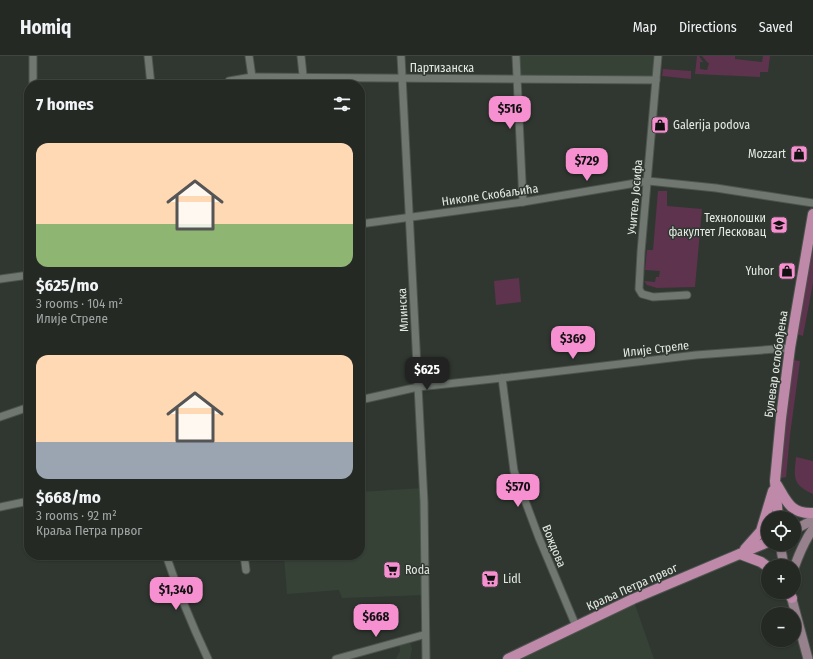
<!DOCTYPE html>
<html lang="en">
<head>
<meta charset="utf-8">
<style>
  body { margin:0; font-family:"Fira Sans Condensed",sans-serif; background:#303531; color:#f1f3f6; height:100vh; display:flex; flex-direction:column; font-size:15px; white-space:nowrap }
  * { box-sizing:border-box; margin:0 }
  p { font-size:13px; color:#a3a6a6 }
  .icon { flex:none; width:22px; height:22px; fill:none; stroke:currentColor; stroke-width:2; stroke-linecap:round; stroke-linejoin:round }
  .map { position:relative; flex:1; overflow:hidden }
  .panel { position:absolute; left:24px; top:24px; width:341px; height:480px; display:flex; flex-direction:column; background:#242924; border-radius:16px; box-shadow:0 1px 3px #0004,0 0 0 1px #414541 }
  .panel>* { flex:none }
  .controls { position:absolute; left:761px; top:455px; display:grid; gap:8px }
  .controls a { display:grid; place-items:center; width:40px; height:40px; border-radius:50%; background:#242924; box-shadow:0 1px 3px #0004,0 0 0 1px #414541; font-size:20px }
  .price { position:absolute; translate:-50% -34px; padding:0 9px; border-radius:8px; background:#f690d0; color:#111; font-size:13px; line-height:26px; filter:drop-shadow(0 1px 2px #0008) }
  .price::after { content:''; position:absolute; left:50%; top:24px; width:12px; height:9px; margin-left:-6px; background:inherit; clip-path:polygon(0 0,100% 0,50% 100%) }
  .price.selected { background:#222; color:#fff }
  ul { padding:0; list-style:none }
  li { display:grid; align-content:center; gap:8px; height:212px; padding:0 12px }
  li span { display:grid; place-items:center; height:124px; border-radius:12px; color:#555 }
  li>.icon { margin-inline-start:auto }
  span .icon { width:72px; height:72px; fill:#fffc; stroke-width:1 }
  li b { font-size:17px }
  h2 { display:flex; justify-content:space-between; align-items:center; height:48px; padding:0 12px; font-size:17px }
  header { display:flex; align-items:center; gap:24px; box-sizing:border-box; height:56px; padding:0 20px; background:#242924; border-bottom:1px solid #414541 }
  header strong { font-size:19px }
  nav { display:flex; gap:22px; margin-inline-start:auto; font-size:14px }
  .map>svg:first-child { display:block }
</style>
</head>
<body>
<header>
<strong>Homiq</strong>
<nav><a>Map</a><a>Directions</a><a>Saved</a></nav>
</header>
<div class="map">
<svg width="813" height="603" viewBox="0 0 813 603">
  <rect width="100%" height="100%" fill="#303730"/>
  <!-- built -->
  <g fill="#374237">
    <polygon points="520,0 655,0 653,21 520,21"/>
    <polygon points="423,432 426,539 342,542 339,534 287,538 284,499 360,499 360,436"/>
    <polygon points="633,543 654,603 508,603"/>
    <polygon points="410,585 412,593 410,603 396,603 400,595 399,587"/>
  </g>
  <!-- green -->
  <g fill="#5e334d">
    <polygon points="697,0 699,0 703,6 700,6 700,13 707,14 709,7 707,6 702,0 735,0 735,3 762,6 763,0 770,0 768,16 760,16 760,21 695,18"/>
    <polygon points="663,13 691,15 691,23 662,20"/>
    <polygon points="658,135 667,135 667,150 702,153 695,231 657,232 647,229 644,225 655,226 656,221 659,221 660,215 645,214 647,194 653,194"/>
    <polygon points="813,192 813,227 803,280 797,278"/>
    <polygon points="519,222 521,246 496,249 494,225"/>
    <polygon points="793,304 800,305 790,379 786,421 782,422 780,421 783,378"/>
    <path d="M796,401L813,405V438C792,428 794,422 796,401Z"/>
  </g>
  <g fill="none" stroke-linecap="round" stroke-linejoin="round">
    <defs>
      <g id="street">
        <polyline points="33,0 33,29"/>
        <polyline points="148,0 151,29"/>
        <polyline points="249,0 252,21"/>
        <polyline points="301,0 304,29"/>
        <polyline points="401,0 424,446 426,603"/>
        <polyline points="516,0 523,146"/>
        <polyline points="658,0 641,196 639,233 642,238 653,241 687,239"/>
        <polyline points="229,25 252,21 656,24"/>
        <polyline points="360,168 523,146 648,125 716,132 813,147"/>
        <polyline points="0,223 29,219"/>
        <polyline points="502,322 514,415 539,482 576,570"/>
        <polyline points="360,344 418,331 502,322 696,299 790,292"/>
        <polyline points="0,361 29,351"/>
        <polyline points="0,451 29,445"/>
        <path d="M166,499C178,535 192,569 208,603"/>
        <polyline points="244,499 246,514"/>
        <polyline points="336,603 423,579"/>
      </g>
      <g id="secondary">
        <polyline points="794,474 813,464"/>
        <polyline points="780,488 784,510"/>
        <path d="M794,512C799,498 804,485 813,473"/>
        <polyline points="790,536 808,603"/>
      </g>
      <g id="primary">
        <path d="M777,429C787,446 791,458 813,457"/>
        <polyline points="778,462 775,425 781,362 790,292 813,158"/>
        <polyline points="745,493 761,475 773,435"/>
        <polyline points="740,498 761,506 768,511"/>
        <polyline points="787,536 792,542"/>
        <polyline points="508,603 633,543 768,486"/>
      </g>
    </defs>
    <!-- street casing -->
    <use href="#street" stroke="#4d544d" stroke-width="9"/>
    <!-- secondary casing -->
    <use href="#secondary" stroke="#4d544d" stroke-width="11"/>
    <!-- primary casing -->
    <use href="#primary" stroke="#4d544d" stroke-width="12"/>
    <!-- street -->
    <use href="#street" stroke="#707770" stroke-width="7"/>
    <!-- secondary -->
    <use href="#secondary" stroke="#97818d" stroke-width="9"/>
    <!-- primary -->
    <use href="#primary" stroke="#bf8aaa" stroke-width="10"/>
  </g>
  <!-- icons -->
  <defs>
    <symbol id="shop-square" viewBox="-11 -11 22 22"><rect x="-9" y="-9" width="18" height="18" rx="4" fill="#f690d0" stroke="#303730"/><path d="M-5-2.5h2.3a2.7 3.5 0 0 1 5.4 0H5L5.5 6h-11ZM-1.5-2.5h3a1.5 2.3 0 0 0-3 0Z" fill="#111"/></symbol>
    <symbol id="university-square" viewBox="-11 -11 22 22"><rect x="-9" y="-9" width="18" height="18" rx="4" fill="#f690d0" stroke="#303730"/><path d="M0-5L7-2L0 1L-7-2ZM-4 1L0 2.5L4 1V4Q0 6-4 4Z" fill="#111"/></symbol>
    <symbol id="supermarket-square" viewBox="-11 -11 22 22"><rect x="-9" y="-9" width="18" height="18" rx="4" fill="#f690d0" stroke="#303730"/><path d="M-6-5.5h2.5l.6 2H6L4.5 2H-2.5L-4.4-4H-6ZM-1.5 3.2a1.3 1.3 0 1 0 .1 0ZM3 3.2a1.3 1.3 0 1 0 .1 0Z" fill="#111"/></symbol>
  </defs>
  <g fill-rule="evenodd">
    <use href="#shop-square" x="650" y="59" width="20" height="20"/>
    <use href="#shop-square" x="789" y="88" width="20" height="20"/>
    <use href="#university-square" x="769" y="159" width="20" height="20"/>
    <use href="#shop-square" x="777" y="205" width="20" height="20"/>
    <use href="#supermarket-square" x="382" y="504" width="20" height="20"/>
    <use href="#supermarket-square" x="480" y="513" width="20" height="20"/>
  </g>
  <g text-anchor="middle" stroke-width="3" stroke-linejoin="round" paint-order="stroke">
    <!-- street labels -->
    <g font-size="12" fill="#e4e9e4" stroke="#303730">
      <text x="442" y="16">Партизанска</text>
      <text transform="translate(490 139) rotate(-8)" y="4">Николе Скобаљића</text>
      <text transform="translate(635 141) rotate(-85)" y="4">Учитељ Јосифа</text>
      <text transform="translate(403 254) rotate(-93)" y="4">Млинска</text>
      <text transform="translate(656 293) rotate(-7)" y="4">Илије Стреле</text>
      <text transform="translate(776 308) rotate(-82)" y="4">Булевар ослобођења</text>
      <text transform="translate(554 490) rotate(68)" y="4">Вождова</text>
      <text transform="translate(632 531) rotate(-24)" y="4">Краља Петра првог</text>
    </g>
    <!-- poi labels -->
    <g font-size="12" fill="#e4e9e4" stroke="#303730" text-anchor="start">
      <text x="673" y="73">Galerija podova</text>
      <text x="786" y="102" text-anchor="end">Mozzart</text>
      <text x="766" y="166" text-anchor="end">Технолошки<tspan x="766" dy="14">факултет Лесковац</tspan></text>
      <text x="774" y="219" text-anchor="end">Yuhor</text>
      <text x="405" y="518">Roda</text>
      <text x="503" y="527">Lidl</text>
    </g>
  </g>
</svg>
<div class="controls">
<a><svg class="icon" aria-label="locate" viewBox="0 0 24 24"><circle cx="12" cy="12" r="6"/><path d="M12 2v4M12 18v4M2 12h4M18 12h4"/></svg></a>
<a>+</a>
<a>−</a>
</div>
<b class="price" style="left:510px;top:74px">$516</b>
<b class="price" style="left:587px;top:126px">$729</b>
<b class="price" style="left:573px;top:304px">$369</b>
<b class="price selected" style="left:427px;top:335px">$625</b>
<b class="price" style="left:518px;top:452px">$570</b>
<b class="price" style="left:176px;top:555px">$1,340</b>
<b class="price" style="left:376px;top:582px">$668</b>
<section class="panel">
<h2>7 homes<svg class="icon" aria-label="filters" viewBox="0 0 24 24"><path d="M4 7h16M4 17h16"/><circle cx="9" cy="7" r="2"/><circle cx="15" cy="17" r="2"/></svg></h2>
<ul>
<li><span style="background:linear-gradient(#ffd9b3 65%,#8fb573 0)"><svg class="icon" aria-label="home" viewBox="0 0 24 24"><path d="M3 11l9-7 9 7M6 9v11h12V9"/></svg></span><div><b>$625/mo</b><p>3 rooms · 104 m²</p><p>Илије Стреле</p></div></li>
<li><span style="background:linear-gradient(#ffd9b3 70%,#9aa5b1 0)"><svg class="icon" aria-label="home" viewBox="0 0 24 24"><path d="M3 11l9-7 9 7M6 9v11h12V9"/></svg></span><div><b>$668/mo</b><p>3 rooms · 92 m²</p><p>Краља Петра првог</p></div></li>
</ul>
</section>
</div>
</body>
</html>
